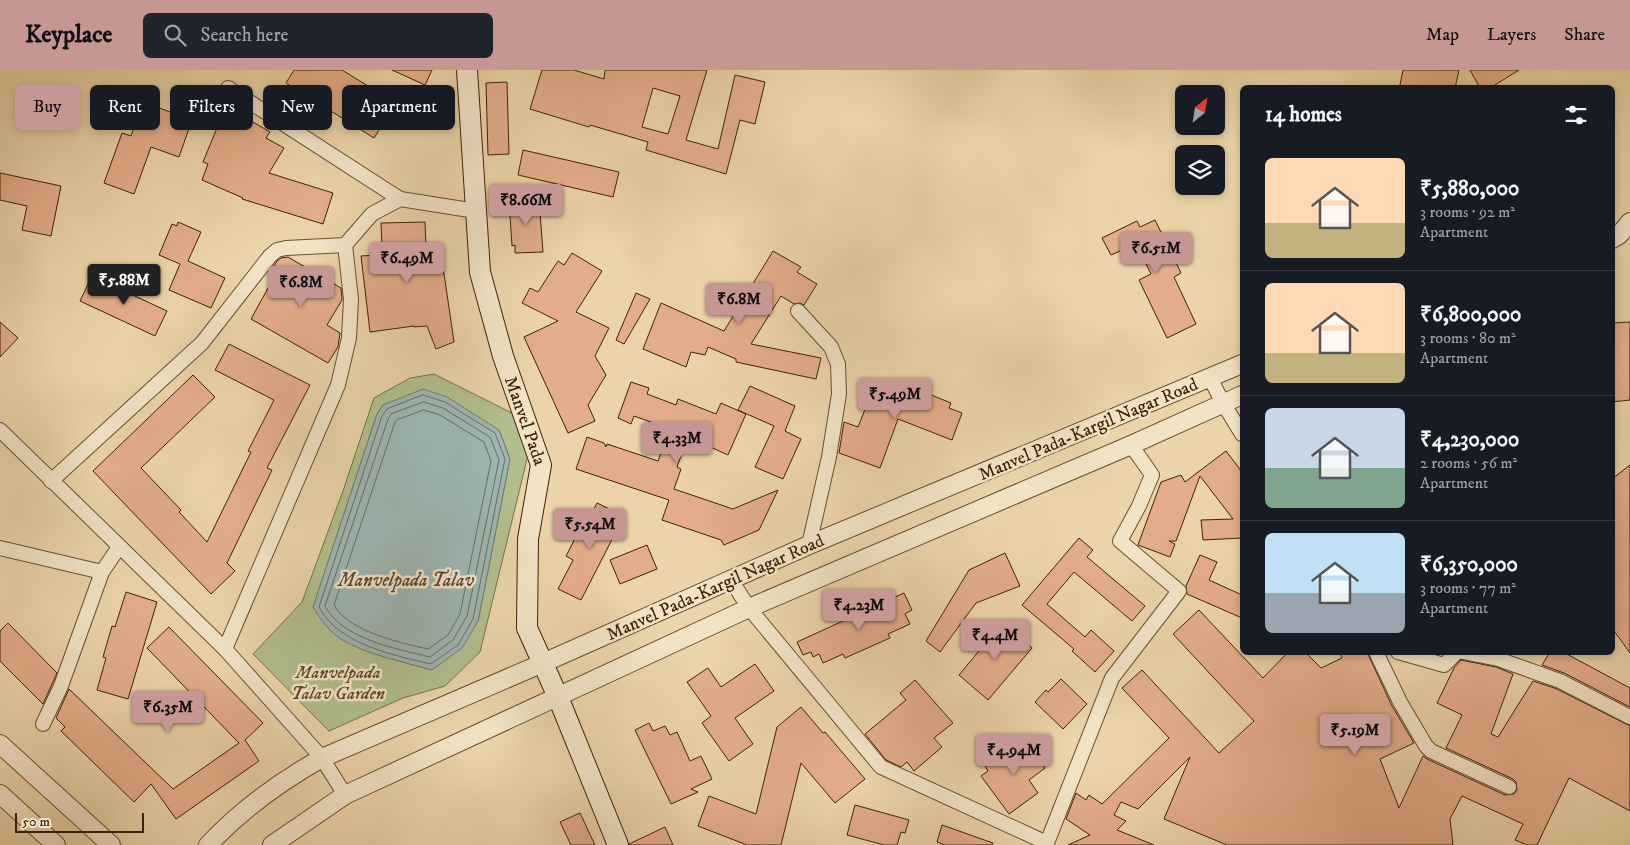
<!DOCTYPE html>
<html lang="en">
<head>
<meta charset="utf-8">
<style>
  body { margin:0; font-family:"IM FELL DW Pica",serif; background:#20242c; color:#f1f3f6; height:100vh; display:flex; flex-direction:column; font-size:19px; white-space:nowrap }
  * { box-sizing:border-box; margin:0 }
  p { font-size:16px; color:#9ea1a6 }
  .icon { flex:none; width:28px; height:28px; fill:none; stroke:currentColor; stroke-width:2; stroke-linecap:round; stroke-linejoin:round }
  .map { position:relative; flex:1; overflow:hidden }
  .panel { position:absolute; left:1240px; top:15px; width:375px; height:570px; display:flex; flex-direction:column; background:#171b24; border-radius:8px; box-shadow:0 2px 8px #0003 }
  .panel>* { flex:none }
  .top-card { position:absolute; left:15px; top:15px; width:475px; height:45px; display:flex; gap:10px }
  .needle { width:32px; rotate:30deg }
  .controls { position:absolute; left:1175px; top:15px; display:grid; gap:10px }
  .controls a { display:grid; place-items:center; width:50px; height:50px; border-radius:8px; background:#171b24; box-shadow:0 2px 8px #0003; font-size:25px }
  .scale { position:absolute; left:15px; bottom:12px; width:129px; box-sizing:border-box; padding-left:5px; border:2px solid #3e2107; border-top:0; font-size:14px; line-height:18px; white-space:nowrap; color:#3e2107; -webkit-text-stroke:4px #f2e3c7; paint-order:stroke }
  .price { position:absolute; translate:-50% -42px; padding:0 11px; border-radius:5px; background:#c59692; color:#111; font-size:16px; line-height:32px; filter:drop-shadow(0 1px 2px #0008) }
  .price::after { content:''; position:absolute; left:50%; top:30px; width:15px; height:11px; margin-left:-8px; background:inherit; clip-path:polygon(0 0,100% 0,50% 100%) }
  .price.on { background:#222; color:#fff }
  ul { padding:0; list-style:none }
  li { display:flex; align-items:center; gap:15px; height:125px; padding:0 25px }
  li+li { border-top:1px solid #363941 }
  li span { display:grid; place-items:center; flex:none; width:140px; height:100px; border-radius:8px; color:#555 }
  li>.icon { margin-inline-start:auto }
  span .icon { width:60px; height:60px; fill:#fffc; stroke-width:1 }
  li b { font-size:21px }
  h2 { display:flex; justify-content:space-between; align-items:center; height:60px; padding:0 25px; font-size:21px }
  .tag { padding:0 18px; border-radius:8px; background:#171b24; box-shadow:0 2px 8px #0003; font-size:18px; line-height:45px }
  .tag.on { background:#c59692; color:#111 }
  header { display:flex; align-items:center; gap:30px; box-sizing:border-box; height:70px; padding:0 25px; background:#c59692; color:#111 }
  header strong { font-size:24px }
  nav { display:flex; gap:28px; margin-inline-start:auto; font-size:18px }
  .search { width:350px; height:45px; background:#20242c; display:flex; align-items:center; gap:12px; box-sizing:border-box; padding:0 18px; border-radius:8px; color:#9ea1a6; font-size:19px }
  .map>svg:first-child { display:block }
</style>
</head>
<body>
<header>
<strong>Keyplace</strong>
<div class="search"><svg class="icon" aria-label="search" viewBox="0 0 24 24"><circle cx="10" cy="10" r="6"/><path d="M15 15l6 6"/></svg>Search here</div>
<nav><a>Map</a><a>Layers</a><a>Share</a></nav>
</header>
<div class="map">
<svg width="1630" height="775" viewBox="0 0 1630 775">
  <rect width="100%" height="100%" fill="#ebd4a9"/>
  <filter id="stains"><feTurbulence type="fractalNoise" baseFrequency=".004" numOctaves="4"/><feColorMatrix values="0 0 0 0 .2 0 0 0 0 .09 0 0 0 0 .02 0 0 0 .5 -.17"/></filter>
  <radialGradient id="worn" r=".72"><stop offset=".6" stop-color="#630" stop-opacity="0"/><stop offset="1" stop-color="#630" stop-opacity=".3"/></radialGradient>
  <!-- green -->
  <path fill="#b1be8e" stroke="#78704a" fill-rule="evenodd" d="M434,304L518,346L528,385L480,582L445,616L403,628L329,661L253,584L302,532L343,421L374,328L410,308ZM383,335L499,360L510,389L478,551L432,600L385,587L360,578L313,538L377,344Z"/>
  <!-- water -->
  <path fill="#9cb6b3" stroke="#767a6e" d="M423,319L447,327L499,360L510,389L478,551L462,578L432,600C405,592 364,584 341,569C329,561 320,549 313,537L377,344L383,335Z"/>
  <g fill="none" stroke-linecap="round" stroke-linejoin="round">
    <!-- shore -->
    <g stroke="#6d6c5d" stroke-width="1">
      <path d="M423,325L445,332L495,363L505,389L473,549L458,575L431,594C393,585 338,574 319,537L382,346L387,339Z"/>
      <path d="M424,332L443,338L490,367L499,390L467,546L453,570L430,587C397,579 342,569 325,536L388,349L391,344Z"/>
      <path d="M424,340L440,345L484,372L491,391L460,544L448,565L428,579C401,573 347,561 334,535L395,352L397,350Z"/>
    </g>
  </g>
  <!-- building -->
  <g fill="#e4ad8a" stroke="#3e2107" fill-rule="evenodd">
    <polygon points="294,0 342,0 381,24 377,30 392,40 374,68 286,13"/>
    <polygon points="392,0 432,0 425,15"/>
    <path d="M542,0H574L604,9L605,0H707L686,70L718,79L735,5L765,12L755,54L740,50L726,104L646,80L648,72L590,55L589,57L530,39ZM653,18L680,26L668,64L642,57Z"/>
    <polygon points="1403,0 1459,0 1455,18 1412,18 1400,15"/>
    <polygon points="1470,0 1519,0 1490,18 1480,18"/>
    <polygon points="507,12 509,84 488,85 486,13"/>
    <polygon points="143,32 192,50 179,87 151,77 134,124 104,113 122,63 131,66"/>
    <polygon points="211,38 219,43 222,38 233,45 236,42 270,62 266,68 284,78 269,103 333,123 323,154 242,129 243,128 202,110 208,94 203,92 217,58 204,50"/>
    <polygon points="523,80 619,102 613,127 518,105"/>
    <polygon points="0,103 61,116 51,166 22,160 27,136 0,130"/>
    <polygon points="539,129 543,182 515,183 515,175 512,176 509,131"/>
    <polygon points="1155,150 1181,203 1174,207 1196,254 1167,268 1139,210 1151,204 1136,174 1111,185 1102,168 1137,151 1140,157"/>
    <polygon points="178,152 201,162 188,191 225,208 211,238 169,220 180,194 159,185 172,154 177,156"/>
    <polygon points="425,152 426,176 440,176 454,272 436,279 427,256 414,257 414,256 370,262 361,186 378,185 378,177 382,177 381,153"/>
    <polygon points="773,181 801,197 797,202 817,214 804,235 800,233 794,234 781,226 751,274 821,288 816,309 736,292 736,289 708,277 705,285 691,282 686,297 643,279 661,233 724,261"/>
    <polygon points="572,183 602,201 576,242 609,258 595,286 606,305 588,335 595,351 568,363 524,267 558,251 522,233 530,218 538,222 558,191 564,195"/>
    <polygon points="288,187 341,218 342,230 327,255 340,263 338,277 328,293 251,249 273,209 268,206 277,191 281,188"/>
    <polygon points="92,206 167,241 155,266 80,231"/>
    <polygon points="636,223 650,229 624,274 616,270"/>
    <polygon points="0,252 18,268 0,287"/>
    <polygon points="1630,252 1630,330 1612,332 1612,253"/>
    <polygon points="229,274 310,315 267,398 272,400 227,493 235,501 211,524 93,401 193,305 215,327 141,398 181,440 179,442 207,472 251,382 248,381 274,330 215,300"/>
    <polygon points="877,309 892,316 894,310 951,333 949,338 962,343 952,370 898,349 880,398 839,383 844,352 858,357"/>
    <polygon points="631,312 649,318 647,324 676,335 678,329 716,344 721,333 746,344 728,385 688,367 677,397 681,399 674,419 733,439 778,420 759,460 724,475 721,470 662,450 669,430 576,399 587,367 604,373 606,377 607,374 658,391 670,359 634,346 631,354 618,348"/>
    <polygon points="750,316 795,336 785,361 801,369 783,409 755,397 774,356 738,340"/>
    <polygon points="1226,381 1242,402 1242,468 1203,470 1201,450 1233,449 1200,406 1176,471 1169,471 1175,474 1170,487 1138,475 1161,412 1181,405 1185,412"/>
    <polygon points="1630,395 1630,583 1612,558 1612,409"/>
    <polygon points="597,433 624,446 581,530 558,519 573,490 566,486 580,459 583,460"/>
    <polygon points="1079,468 1093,480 1087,487 1145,536 1132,551 1074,502 1047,534 1085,567 1091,560 1114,581 1095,602 1072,581 1074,579 1022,535"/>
    <polygon points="647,475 657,499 620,514 610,490"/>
    <polygon points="1005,483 1020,516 976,533 940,582 926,571 969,500"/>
    <polygon points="1200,485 1217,492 1209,510 1242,525 1242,548 1187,524 1186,516"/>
    <polygon points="126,522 157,532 128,629 97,620 106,588 103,587 112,556 115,557"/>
    <polygon points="904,523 912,540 905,544 910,554 888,564 890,568 845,588 843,584 823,593 819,584 813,587 811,582 803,585 797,572"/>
    <polygon points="1199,540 1263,608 1288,582 1305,582 1321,598 1342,588 1339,582 1367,582 1392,636 1414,673 1380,689 1399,738 1423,686 1427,689 1505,725 1514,724 1517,720 1516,712 1513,709 1446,678 1462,645 1437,633 1454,598 1461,590 1496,597 1513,604 1491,664 1498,667 1533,611 1557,619 1630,656 1630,741 1569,708 1537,775 1527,775 1515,770 1523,754 1462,726 1450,749 1453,775 1227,775 1164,749 1190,687 1138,739 1121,732 1114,745 1126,751 1117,760 1154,775 1068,775 1090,765 1066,749 1076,723 1086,730 1089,725 1102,734 1169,668 1122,618 1142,600 1219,683 1254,651 1173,564"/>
    <polygon points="8,553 57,603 43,634 0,591 0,561"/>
    <polygon points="1002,553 1032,578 988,630 959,605"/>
    <polygon points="169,557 263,653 245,670 259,691 176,749 151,714 134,732 61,661 65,657 56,648 69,619 173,719 239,673 147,578"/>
    <polygon points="1550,582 1563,582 1630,618 1630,637 1564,603 1542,595"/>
    <polygon points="755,594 774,621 735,648 753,674 729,691 702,653 711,646 687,612 708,598 721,617"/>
    <polygon points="1061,609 1087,634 1063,659 1035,632 1046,620 1048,622"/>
    <polygon points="915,610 953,653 934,668 942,677 914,701 907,692 901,697 886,690 865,664 906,630 900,623"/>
    <polygon points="801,637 823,663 825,662 865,709 835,733 801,693 781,775 747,775 698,756 709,726 756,744 777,657"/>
    <polygon points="649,653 653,661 665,656 670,665 677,662 690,691 701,686 712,709 691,719 698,722 671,734 635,660"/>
    <polygon points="1023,668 1045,698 1029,710 1038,723 1009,744 981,706 988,701 985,696"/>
    <polygon points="855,735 909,750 905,763 901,762 897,775 884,775 847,765"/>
    <polygon points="580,743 595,775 571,775 560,752"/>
    <polygon points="942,755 993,773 992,775 945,775 937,772"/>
    <polygon points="665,757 673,775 630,775 629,774"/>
  </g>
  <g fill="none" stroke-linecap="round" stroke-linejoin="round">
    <defs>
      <g id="minor">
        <polyline points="228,18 400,129"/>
        <polyline points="798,241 831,277 838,294 839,324 829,387 809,475"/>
        <polyline points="1210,308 1223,333 1242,364"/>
        <polyline points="0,360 225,579 322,688 345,725"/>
        <polyline points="51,411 202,273 270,186 277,180 286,178 345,175 372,144 400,129 476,141"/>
        <polyline points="0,478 102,502 119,477"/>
        <polyline points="731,510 749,538 881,697 1047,773 1047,775"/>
        <polyline points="225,579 338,315 349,268 351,229 345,175"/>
        <polyline points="1376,582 1400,632 1426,676 1431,681 1509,717"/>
        <polyline points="1398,582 1444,595 1457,582"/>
        <polyline points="1463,582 1498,589 1560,611 1630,647"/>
        <polyline points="43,654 61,616 102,502"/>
        <polyline points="1047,773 1112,608 1179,521 1120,471 1139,436 1152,405 1131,375"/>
      </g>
      <g id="tertiary">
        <polyline points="1612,169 1619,165 1630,152"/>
        <polyline points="0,674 111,775"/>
        <polyline points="0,724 56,775"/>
        <path d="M208,775C241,740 281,711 322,688L543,593L809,475L1242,294"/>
        <polyline points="272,775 345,725 749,538 1131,375 1242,325"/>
      </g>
      <g id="secondary">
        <path id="s1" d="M467,0L480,202L503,286L541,395L528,469L527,558L558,627L618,775"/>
      </g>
    </defs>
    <!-- minor casing -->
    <use href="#minor" stroke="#694e30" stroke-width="16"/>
    <!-- tertiary casing -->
    <use href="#tertiary" stroke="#694e30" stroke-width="20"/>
    <!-- secondary casing -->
    <use href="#secondary" stroke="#3e2107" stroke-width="22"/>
    <!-- minor -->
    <use href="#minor" stroke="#f2e3c7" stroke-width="14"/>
    <!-- tertiary -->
    <use href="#tertiary" stroke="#f2e3c7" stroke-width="18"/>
    <!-- secondary -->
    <use href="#secondary" stroke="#f2e3c7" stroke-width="20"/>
  </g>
  <g text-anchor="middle" stroke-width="5" stroke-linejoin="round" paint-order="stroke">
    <!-- street labels -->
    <g font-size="18" fill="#3e2107" stroke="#f2e3c7">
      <text dy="6" stroke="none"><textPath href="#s1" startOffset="358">Manvel Pada</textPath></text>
      <text transform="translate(1088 359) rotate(-23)" y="6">Manvel Pada-Kargil Nagar Road</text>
      <text transform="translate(715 517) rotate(-24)" y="6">Manvel Pada-Kargil Nagar Road</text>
    </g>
    <!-- park labels -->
    <g font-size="18" font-style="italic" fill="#5b4829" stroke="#f2e3c7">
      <text x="338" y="608">Manvelpada<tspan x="338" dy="21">Talav Garden</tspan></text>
    </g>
    <!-- water labels -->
    <g font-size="19" font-style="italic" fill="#564632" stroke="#f2e3c7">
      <text x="406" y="516">Manvelpada Talav</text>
    </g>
  </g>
  <rect width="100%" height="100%" filter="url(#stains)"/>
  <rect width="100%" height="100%" fill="url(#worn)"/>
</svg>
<div class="controls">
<a><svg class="needle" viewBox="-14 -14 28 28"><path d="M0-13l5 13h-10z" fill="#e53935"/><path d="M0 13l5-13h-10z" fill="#9ea1a6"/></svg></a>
<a><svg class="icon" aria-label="layers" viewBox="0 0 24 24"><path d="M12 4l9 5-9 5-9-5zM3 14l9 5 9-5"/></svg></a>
</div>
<div class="scale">50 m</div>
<b class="price" style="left:526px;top:156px">₹8.66M</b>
<b class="price" style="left:1156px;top:204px">₹6.51M</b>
<b class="price" style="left:407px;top:214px">₹6.49M</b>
<b class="price on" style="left:124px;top:236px">₹5.88M</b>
<b class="price" style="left:301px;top:238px">₹6.8M</b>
<b class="price" style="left:739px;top:255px">₹6.8M</b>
<b class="price" style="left:895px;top:350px">₹5.49M</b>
<b class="price" style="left:677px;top:394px">₹4.33M</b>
<b class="price" style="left:590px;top:480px">₹5.54M</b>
<b class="price" style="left:859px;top:561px">₹4.23M</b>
<b class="price" style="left:995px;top:591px">₹4.4M</b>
<b class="price" style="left:168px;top:663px">₹6.35M</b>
<b class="price" style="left:1355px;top:686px">₹5.19M</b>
<b class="price" style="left:1014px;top:706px">₹4.94M</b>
<div class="top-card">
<a class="tag on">Buy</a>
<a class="tag">Rent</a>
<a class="tag">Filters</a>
<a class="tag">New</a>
<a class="tag">Apartment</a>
</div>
<section class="panel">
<h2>14 homes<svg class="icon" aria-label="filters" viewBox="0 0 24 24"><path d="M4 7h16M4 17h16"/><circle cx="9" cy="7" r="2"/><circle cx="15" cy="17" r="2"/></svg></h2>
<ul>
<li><span style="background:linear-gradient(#ffd9b3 65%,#c2b280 0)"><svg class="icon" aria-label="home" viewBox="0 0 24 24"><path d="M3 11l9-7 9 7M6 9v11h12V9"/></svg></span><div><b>₹5,880,000</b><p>3 rooms · 92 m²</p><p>Apartment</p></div></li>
<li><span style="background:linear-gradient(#ffd9b3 70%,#c2b280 0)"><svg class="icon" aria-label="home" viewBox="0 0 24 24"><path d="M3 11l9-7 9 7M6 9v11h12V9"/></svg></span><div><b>₹6,800,000</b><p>3 rooms · 80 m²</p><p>Apartment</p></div></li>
<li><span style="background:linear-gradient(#c9d6e8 60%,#7fa58c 0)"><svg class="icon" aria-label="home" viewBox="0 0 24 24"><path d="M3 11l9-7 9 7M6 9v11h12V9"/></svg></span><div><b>₹4,230,000</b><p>2 rooms · 56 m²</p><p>Apartment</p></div></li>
<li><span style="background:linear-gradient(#bfe0f5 60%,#9aa5b1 0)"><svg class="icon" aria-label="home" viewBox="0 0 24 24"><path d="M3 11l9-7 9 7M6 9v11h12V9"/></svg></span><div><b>₹6,350,000</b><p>3 rooms · 77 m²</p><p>Apartment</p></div></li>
</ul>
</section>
</div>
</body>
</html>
